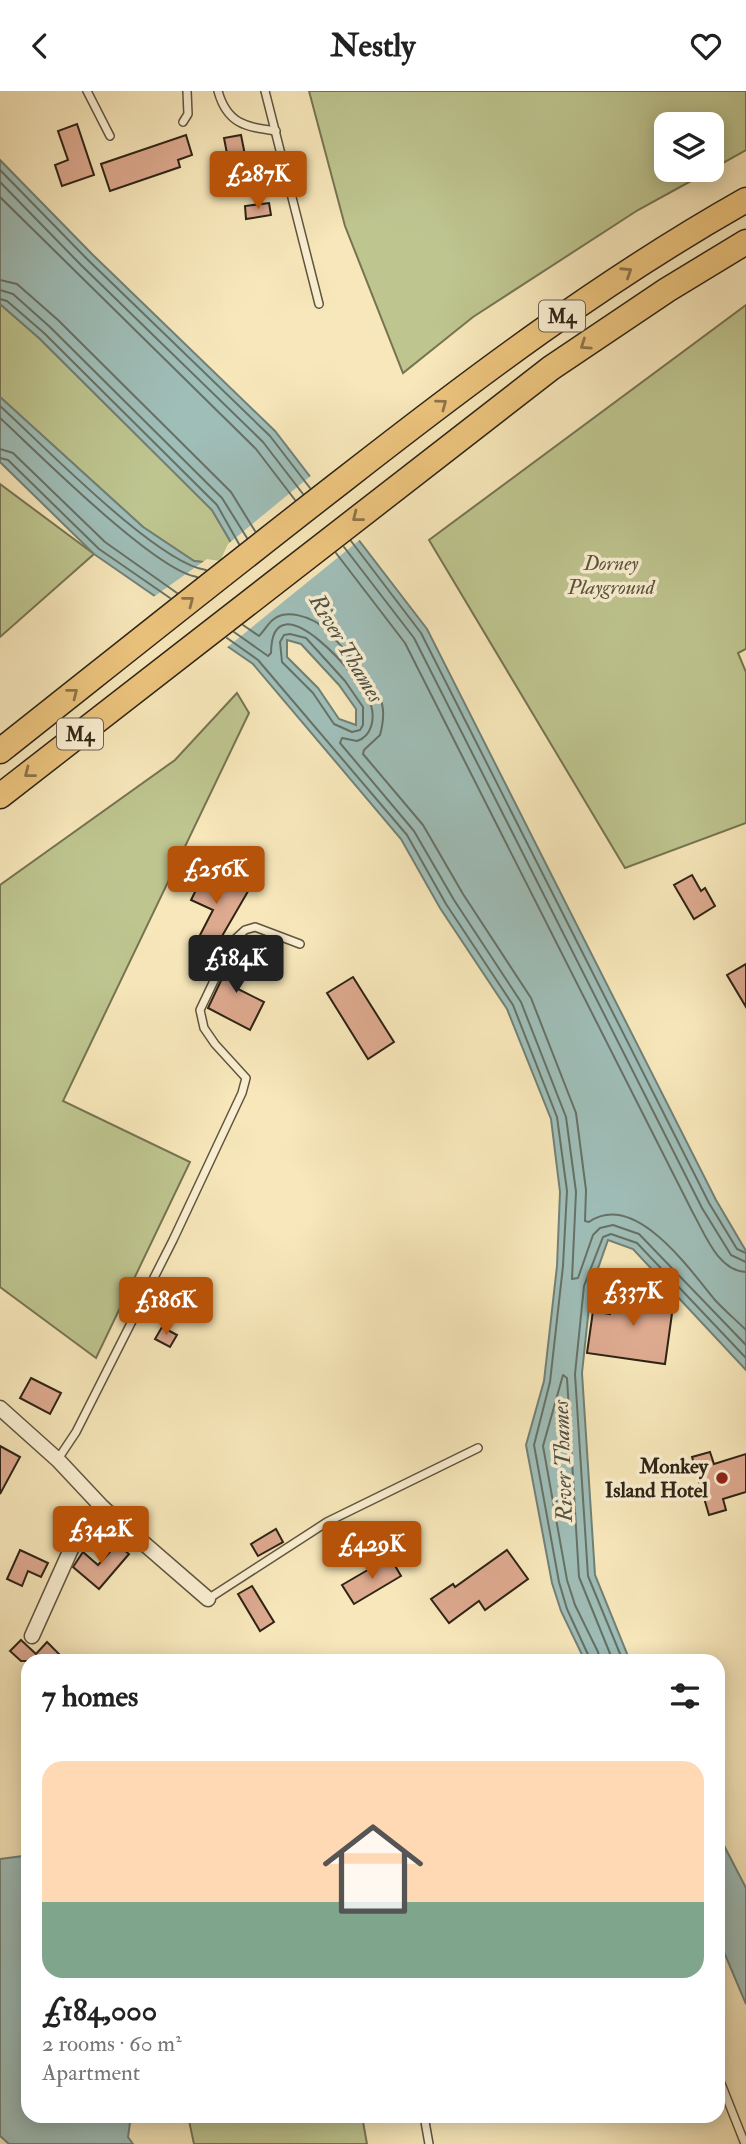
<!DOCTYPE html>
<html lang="en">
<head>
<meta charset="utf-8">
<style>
  body { margin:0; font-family:"IM FELL Double Pica",serif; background:#f2f2f2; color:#222; height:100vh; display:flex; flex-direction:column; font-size:26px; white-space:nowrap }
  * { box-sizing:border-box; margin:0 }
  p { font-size:23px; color:#767676 }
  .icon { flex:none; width:38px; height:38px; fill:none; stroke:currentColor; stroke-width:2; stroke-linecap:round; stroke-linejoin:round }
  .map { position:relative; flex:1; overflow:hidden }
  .panel { position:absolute; left:21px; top:1563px; width:704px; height:469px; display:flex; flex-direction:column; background:#fff; border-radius:21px; box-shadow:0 4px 18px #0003 }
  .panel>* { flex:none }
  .controls { position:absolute; left:654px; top:21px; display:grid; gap:14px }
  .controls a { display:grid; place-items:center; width:70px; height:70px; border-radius:14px; background:#fff; box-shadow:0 4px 18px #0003; font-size:35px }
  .price { position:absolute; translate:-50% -60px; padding:0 16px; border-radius:7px; background:#b45309; color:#fff; font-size:23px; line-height:46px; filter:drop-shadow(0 2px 4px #0008) }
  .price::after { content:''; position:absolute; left:50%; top:42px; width:21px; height:16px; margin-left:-10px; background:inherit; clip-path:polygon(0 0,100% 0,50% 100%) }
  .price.current { background:#222; color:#fff }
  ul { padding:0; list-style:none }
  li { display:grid; align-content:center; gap:14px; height:371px; padding:0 21px }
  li+li { border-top:2px solid #e0e0e0 }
  li span { display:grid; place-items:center; height:217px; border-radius:21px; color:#555 }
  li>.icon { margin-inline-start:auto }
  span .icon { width:126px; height:126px; fill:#fffc; stroke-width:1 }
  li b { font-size:30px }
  h2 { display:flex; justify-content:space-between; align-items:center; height:84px; padding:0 21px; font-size:30px }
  header { display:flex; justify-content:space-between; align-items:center; height:91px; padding:0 21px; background:#fff; font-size:32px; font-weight:700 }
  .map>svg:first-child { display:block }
</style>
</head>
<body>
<header><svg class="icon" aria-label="back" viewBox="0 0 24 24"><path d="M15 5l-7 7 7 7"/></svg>Nestly<svg class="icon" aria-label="heart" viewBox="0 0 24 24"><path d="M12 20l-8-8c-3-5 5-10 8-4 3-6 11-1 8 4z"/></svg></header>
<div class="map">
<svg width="746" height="2053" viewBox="0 0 746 2053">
  <rect width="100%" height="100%" fill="#f7e7ba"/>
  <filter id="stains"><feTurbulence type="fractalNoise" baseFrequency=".00286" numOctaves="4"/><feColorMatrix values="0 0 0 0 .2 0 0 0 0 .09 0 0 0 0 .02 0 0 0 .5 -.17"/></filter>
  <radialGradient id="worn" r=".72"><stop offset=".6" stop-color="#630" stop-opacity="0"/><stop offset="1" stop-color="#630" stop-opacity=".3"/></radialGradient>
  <!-- green -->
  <g fill="#bec58f" stroke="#767452" stroke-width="2">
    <polygon points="309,0 746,0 746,59 712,78 712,33 667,33 667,79 711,79 638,119 473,226 403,282 345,135"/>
    <polygon points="0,213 39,247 212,419 232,453 222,474 194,470 143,436 0,306"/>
    <polygon points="746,214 746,558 738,562 746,581 746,732 625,777 429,449"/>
    <polygon points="0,393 94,463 0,546"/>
    <polygon points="237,602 249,622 63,1010 190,1071 96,1267 0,1196 0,794 175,669"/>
    <polygon points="188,2025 362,2025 367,2053 194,2053"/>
  </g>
  <!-- water -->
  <g fill="#9fbeb8" stroke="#728077" stroke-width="2" fill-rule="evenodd">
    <path d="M0,69L92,163L275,340L427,538L716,1109L746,1160V1279L633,1158L608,1149L591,1197L582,1282L595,1484L630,1570H585L561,1520L552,1492L526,1354L544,1290L557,1175L560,1101L551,1028L507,918L440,817L401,748L253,573L94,463L0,371V306L143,436L194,470L222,473L232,453L212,419L39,247L0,213ZM287,549L301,553L339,594L356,618V634L339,628L318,597L287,566Z"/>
    <polygon points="718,1743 746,1797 746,1913 718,1847"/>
    <polygon points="28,1759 28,2025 131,2025 128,2046 133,2053 9,2053 0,2045 0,1768 23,1765"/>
  </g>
  <!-- pier -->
  <polygon fill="#f7e7ba" points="313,383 362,447 225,558 152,507 207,468 220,470 228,453"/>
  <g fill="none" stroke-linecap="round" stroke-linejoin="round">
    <!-- shore -->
    <g stroke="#667166" stroke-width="2">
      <polyline points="0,79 87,168 270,345 310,397"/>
      <polyline points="0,91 81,174 263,351 303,403"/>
      <polyline points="0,106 256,358 295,409"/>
      <polyline points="0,189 17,193 58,229 231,401 255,440"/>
      <polyline points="0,199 13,203 50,236 222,407 247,447"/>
      <polyline points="0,208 7,210 44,242 217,414 239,453"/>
      <path d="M0,315C42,353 157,472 206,479"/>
      <path d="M0,327C36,360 155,480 197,486"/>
      <polyline points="0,358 13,362 105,451 177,502"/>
      <polyline points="0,367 8,369 99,458 170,507"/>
      <polyline points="351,450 421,542 709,1112 737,1158 746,1162"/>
      <polyline points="344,456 414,547 702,1117 731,1164 746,1171"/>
      <path d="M336,462L405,552L693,1122C705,1143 718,1180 746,1181"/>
      <path d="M243,534L259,545C267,537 270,527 282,524C292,522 305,525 314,530C329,538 373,590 380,607C385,618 383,633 380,644L364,659L363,663L423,734L463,803L531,907L576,1022L586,1099L585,1130L589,1131C635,1099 690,1179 715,1209C725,1220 736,1229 746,1239"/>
      <path d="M234,541L268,565L271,562C272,483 365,590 371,614C375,628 372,645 357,650L342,647L340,652L414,740L454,809L521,911L566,1026L576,1101L572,1188L578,1187L593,1144L600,1137L613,1134L639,1143L746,1254"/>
      <polygon points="290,543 306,547 345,590 363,616 363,634 360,639 352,641 334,633 313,602 282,571 280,551 284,544"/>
      <polyline points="227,547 258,569 407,744 446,813 513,914 557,1026 567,1100 563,1175 550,1291 534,1354 559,1491 567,1518 591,1570"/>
      <polyline points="600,1570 598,1561 575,1514 567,1489 543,1355 563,1284 567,1287 579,1486 613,1570"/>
      <polyline points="623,1570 588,1485 575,1283 584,1195 603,1146 611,1143 637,1152 746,1267"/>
    </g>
  </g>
  <!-- building -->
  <g fill="#dda98f" stroke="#2e2415" stroke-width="2">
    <polygon points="77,33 94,84 62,95 55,74 68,69 58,40"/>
    <polygon points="186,44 192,64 178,69 180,76 110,100 101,73"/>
    <polygon points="241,44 246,69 229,73 224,47"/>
    <polygon points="269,112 271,124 246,128 245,115"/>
    <polygon points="195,760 254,790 218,852 224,855 209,886 190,876 203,850 198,848 213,819 191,809 202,787 186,780"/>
    <polygon points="692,784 701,800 705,797 715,815 694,828 674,794"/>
    <polygon points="235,860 253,870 238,898 264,911 250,939 208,917"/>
    <polygon points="746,873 746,916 727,884"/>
    <polygon points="353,886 394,951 368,968 327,902"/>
    <polygon points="613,1199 674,1208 665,1273 587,1262 593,1220 610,1223"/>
    <polygon points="162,1236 177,1244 170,1256 155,1248"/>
    <polygon points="31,1287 61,1302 50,1323 20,1307"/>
    <polygon points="0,1355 20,1366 0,1403"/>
    <polygon points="710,1361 714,1373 746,1363 746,1401 723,1408 726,1419 709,1424 692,1366"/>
    <polygon points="276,1438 283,1451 258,1465 251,1453"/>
    <polygon points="117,1453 129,1463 99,1498 73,1476 83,1461 98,1474"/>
    <polygon points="20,1459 48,1472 41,1486 28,1480 22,1495 7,1488"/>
    <polygon points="507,1459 528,1488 485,1519 479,1510 449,1532 431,1508 453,1493 455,1496"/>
    <polygon points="390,1466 401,1485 354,1513 342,1494"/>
    <polygon points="252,1495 274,1531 260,1540 238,1503"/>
    <polygon points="21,1549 36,1563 47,1551 59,1563 53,1570 21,1570 10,1560"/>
  </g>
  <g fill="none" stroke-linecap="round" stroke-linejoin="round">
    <defs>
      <g id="service">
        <polyline points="87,0 110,45"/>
        <path d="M218,0C227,33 246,36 276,40"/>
        <polyline points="265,0 319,213"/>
        <polyline points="183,31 188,23 187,0"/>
        <polyline points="58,1368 76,1341 173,1149 242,1002 246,987 215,953 204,937 200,919 233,850 245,839 255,836 300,853"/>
        <polyline points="208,1508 327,1431 478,1357"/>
        <polyline points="718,1985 745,2053"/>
        <polyline points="424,2025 429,2053"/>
      </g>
      <g id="minor">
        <polyline points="0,1317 58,1369 103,1417 208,1508"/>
        <polyline points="32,1545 72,1456 103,1417"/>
      </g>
      <g id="motorway">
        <path d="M0,660C115,569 230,477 346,387C474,287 604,189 746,109"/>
        <polyline points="0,705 551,277 667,199 746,151"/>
      </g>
    </defs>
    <!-- service casing -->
    <use href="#service" stroke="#60553e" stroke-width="10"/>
    <!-- minor casing -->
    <use href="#minor" stroke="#60553e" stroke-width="17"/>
    <!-- motorway casing -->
    <use href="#motorway" stroke="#2e2415" stroke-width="27"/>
    <!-- service -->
    <use href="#service" stroke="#faefd2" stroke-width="7"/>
    <!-- minor -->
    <use href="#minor" stroke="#faefd2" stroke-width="14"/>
    <!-- motorway -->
    <use href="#motorway" stroke="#ecc47d" stroke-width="24"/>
  </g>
  <!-- one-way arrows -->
  <defs><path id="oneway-chevron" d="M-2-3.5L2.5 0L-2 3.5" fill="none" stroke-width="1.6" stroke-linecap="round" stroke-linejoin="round" transform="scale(1.75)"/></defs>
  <g stroke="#8d7449">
    <use href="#oneway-chevron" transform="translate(627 181) rotate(-33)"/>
    <use href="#oneway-chevron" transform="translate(585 254) rotate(146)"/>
    <use href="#oneway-chevron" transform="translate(442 313) rotate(-37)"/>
    <use href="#oneway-chevron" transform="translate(357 426) rotate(142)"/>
    <use href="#oneway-chevron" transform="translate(189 510) rotate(-38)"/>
    <use href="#oneway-chevron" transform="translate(73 602) rotate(-38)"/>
    <use href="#oneway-chevron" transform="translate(29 682) rotate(142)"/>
  </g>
  <!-- markers -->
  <circle fill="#8f2418" stroke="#faefd2" stroke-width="2.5" cx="722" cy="1387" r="7"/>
  <g text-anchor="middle" stroke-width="7" stroke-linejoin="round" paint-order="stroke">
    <!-- shield labels -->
    <g fill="#faefd2" stroke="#6b614e" stroke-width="2">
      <rect x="539" y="209.5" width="46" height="31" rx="5"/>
      <rect x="57" y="627.5" width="46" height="31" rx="5"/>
    </g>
    <g font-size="19" font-weight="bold" fill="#2e2415">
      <text x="562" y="232">M4</text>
      <text x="80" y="650">M4</text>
    </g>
    <!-- park labels -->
    <g font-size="21" font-style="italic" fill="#59543a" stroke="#faefd2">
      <text x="611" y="479">Dorney<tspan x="611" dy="24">Playground</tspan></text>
    </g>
    <!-- poi labels -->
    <g font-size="21" font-weight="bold" fill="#2e2415" stroke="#faefd2" text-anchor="end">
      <text x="708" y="1382">Monkey<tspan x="708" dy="24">Island Hotel</tspan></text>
    </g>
    <!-- water labels -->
    <g font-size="23" font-style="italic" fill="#505246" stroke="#faefd2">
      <text transform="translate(347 557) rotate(59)" y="8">River Thames</text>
      <text transform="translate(562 1370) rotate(-92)" y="8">River Thames</text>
    </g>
  </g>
  <rect width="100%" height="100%" filter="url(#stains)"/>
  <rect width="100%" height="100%" fill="url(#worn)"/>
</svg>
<div class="controls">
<a><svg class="icon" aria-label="layers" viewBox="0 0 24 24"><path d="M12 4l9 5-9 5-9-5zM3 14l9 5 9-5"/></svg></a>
</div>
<b class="price" style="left:258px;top:120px">£287K</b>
<b class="price" style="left:216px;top:815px">£256K</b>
<b class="price current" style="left:236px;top:904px">£184K</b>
<b class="price" style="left:633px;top:1237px">£337K</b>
<b class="price" style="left:166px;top:1246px">£186K</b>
<b class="price" style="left:101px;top:1475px">£342K</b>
<b class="price" style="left:372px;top:1490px">£429K</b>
<section class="panel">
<h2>7 homes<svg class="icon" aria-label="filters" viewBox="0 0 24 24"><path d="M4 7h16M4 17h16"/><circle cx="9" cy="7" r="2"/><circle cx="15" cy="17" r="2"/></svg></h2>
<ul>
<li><span style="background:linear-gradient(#ffd9b3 65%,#7fa58c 0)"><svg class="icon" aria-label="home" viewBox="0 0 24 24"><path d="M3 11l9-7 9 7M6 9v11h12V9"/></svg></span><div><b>£184,000</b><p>2 rooms · 60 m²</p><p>Apartment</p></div></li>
</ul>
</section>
</div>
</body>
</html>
